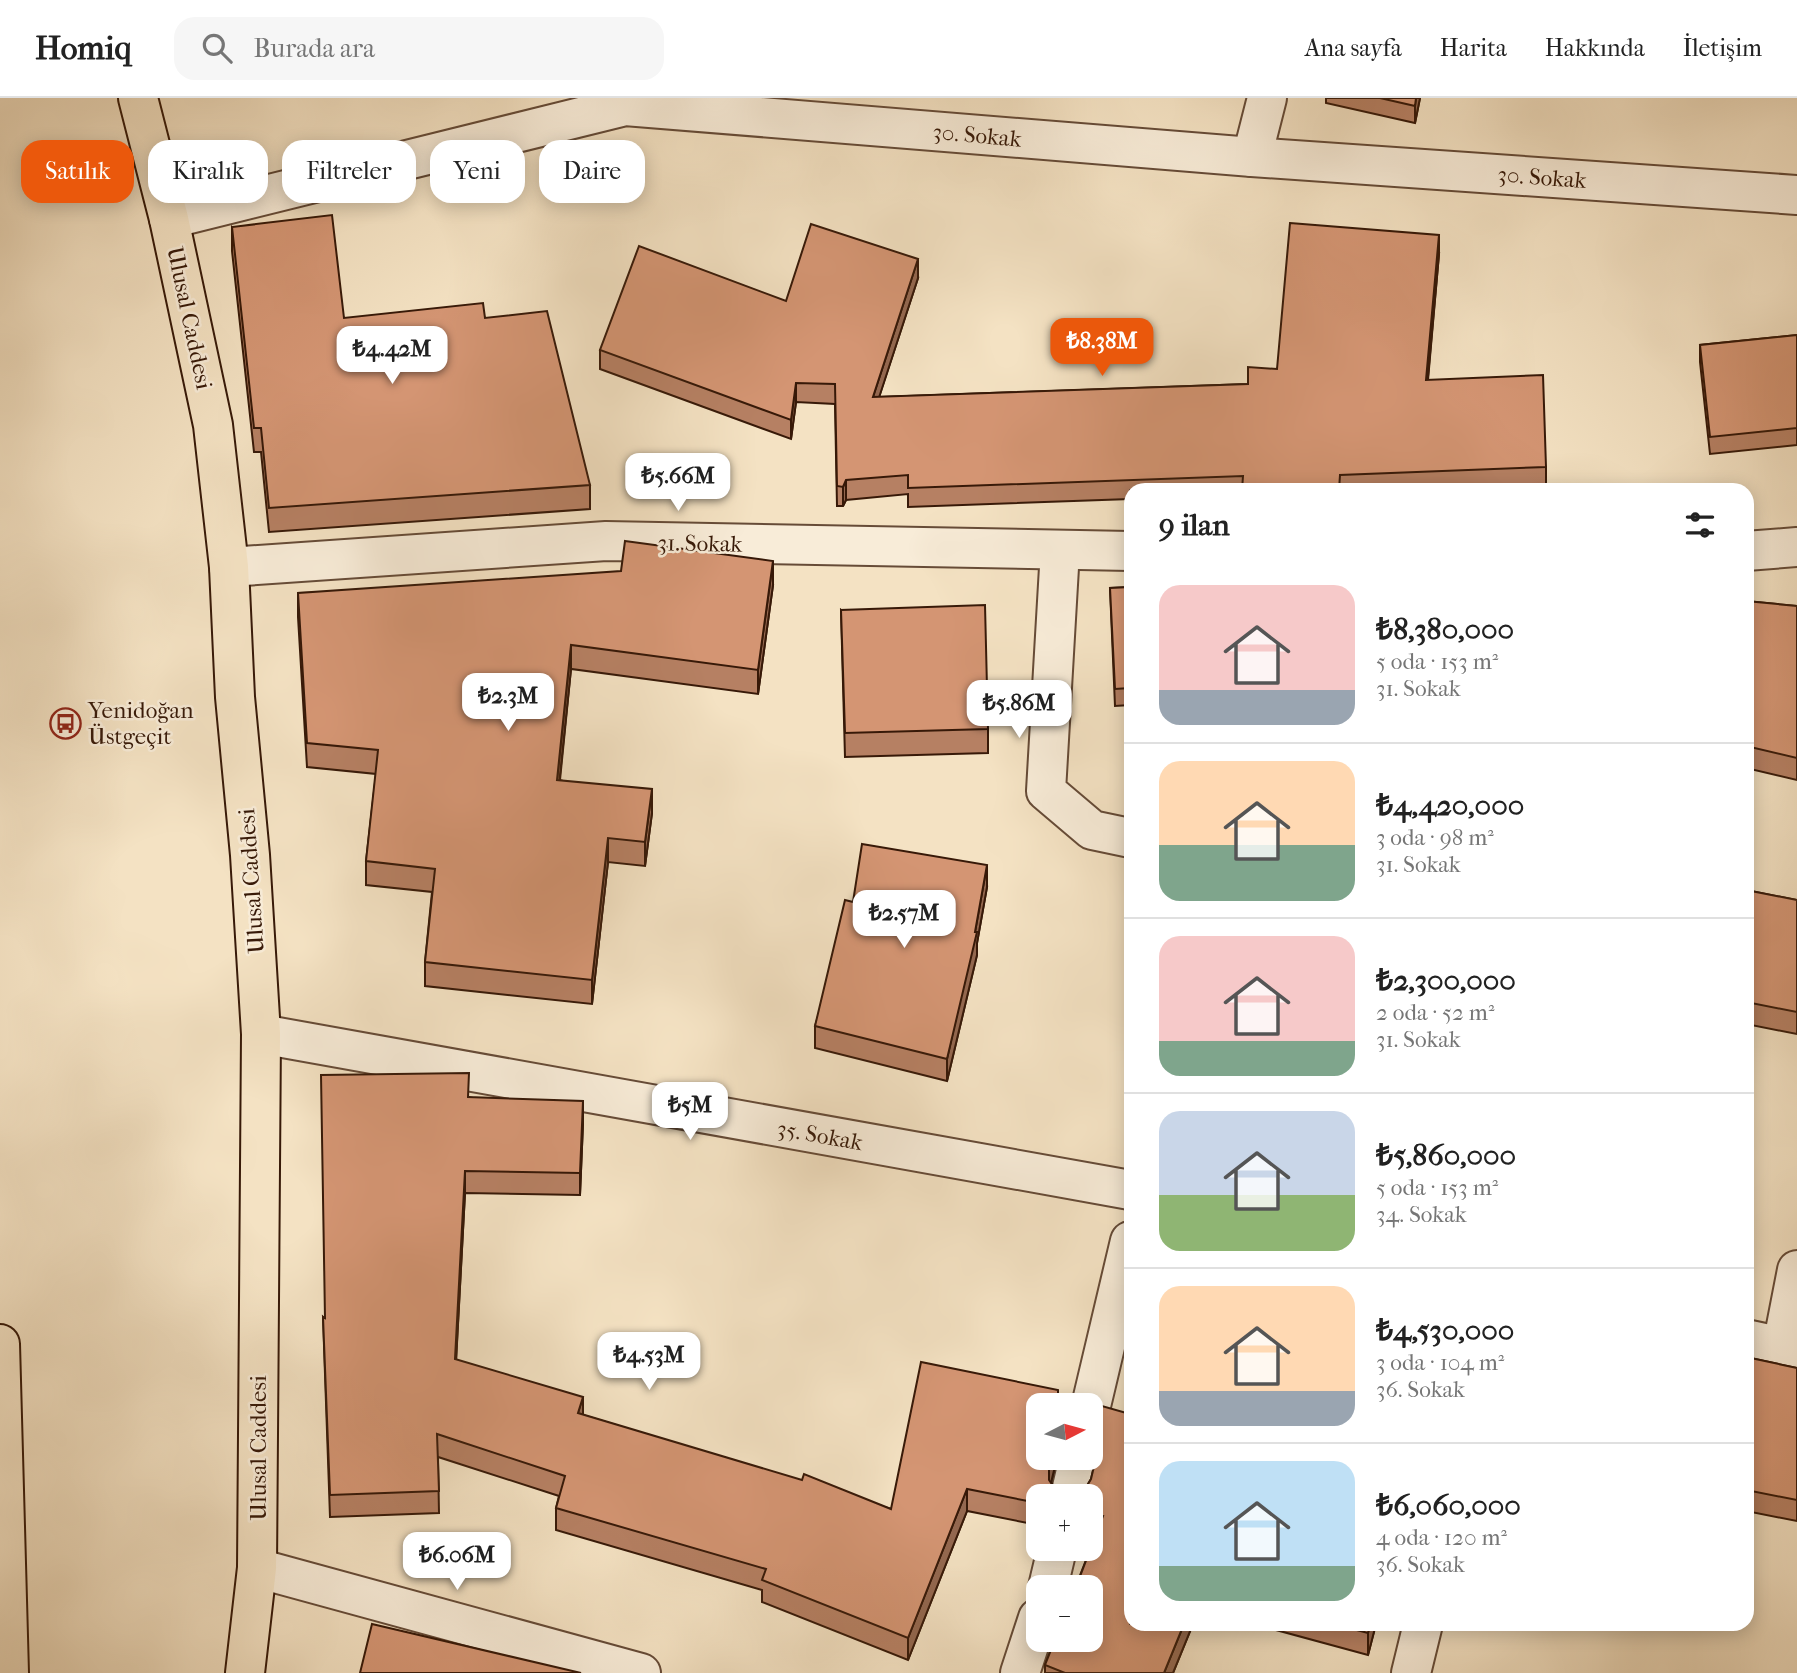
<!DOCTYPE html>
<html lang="tr">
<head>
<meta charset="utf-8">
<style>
  body { margin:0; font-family:"IM FELL French Canon",serif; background:#f6f6f6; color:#222; height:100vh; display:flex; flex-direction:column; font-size:26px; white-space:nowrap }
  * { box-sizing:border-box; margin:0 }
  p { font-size:23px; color:#767676 }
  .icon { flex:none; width:38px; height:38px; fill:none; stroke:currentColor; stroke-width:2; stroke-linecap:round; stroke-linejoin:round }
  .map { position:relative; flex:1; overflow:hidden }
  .drawer { position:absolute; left:1124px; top:385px; width:630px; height:1148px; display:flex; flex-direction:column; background:#fff; border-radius:21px; box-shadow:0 4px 18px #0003 }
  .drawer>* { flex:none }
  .top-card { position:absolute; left:21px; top:42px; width:665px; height:63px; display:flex; gap:14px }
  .needle { width:46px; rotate:84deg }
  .fabs { position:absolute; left:1026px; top:1295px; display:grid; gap:14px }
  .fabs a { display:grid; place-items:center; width:77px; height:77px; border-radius:14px; background:#fff; box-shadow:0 4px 18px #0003; font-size:35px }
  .price { position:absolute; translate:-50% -60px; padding:0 16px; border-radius:14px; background:#fff; color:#222; font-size:23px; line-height:46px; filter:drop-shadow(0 2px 4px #0008) }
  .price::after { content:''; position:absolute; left:50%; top:42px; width:21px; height:16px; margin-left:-10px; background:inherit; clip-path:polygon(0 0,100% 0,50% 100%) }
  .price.on { background:#ea580c; color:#fff }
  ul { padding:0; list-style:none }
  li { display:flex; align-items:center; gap:21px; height:175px; padding:0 35px }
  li+li { border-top:2px solid #e0e0e0 }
  li span { display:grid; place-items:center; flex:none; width:196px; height:140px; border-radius:21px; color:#555 }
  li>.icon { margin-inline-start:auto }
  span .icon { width:84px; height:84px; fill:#fffc; stroke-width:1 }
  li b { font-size:30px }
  h2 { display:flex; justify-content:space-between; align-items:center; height:84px; padding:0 35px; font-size:30px }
  .chip { padding:0 24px; border-radius:21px; background:#fff; box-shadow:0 4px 18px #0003; font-size:24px; line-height:63px }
  .chip.on { background:#ea580c; color:#fff }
  header { display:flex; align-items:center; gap:42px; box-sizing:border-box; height:98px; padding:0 35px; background:#fff; border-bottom:2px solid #e0e0e0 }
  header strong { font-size:33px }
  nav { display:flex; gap:38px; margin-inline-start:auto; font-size:24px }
  .search { width:490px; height:63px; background:#f6f6f6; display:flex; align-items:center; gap:18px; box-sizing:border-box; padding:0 24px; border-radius:21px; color:#767676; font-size:26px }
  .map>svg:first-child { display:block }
</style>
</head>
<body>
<header>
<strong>Homiq</strong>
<div class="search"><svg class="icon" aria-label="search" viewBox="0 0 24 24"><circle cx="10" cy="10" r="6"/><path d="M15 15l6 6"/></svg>Burada ara</div>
<nav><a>Ana sayfa</a><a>Harita</a><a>Hakkında</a><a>İletişim</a></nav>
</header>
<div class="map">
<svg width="1797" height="1575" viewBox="0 0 1797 1575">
  <rect width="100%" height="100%" fill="#f4e2c3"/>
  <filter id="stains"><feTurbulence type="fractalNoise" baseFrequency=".00286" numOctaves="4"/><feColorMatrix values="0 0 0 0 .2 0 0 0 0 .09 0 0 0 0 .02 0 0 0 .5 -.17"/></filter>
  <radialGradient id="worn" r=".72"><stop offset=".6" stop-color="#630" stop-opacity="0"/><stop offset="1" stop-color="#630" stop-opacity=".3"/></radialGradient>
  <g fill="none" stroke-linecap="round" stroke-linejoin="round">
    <defs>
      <g id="street">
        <polyline points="1252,59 1267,0"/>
        <polyline points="169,121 625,8 1252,59 1797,97"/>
        <polyline points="1060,452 1046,693 1092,732 1130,740"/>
        <polyline points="1746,453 1797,449"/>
        <polyline points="229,469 606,443 1130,453"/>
        <polyline points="261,936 1130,1092"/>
        <polyline points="1746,1241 1797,1252"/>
        <polyline points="1782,1249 1797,1172"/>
        <polyline points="1090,1312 1130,1143"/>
        <polyline points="1070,1398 1079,1360"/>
        <polyline points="257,1470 641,1575"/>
        <polyline points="1048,1489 1057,1451"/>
        <polyline points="1020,1575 1038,1520"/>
        <polyline points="1411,1575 1423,1526"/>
      </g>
      <polyline id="primary" points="138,0 169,121 213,327 229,469 235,599 250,757 261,936 257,1470 245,1575"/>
      <polyline id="highway" points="0,1246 9,1575"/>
    </defs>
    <!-- street casing -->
    <use href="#street" stroke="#664b37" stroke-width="42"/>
    <!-- primary casing -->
    <use href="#primary" stroke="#371908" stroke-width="42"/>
    <!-- highway casing -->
    <use href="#highway" stroke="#371908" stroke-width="42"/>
    <!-- street -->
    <use href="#street" stroke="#f8ecd8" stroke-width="38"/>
    <!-- primary -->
    <use href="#primary" stroke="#f4e2c3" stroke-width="38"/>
    <!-- highway -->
    <use href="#highway" stroke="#f4e2c3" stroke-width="38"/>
  </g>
  <!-- wall -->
  <g fill="#b68063" stroke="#371908" stroke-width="2">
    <polygon points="1326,0 1420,0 1415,25 1326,5"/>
    <polygon points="232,129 344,220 485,220 590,387 590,411 269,434 261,354 254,354 232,153"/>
    <polygon points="1439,156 1428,282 1546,369 1546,388 1444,392 1130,392 1130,401 908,409 908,396 846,402 843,408 837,408 835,306 796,304 791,341 600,271 600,252 786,203 918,180 879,299 1248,286 1277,271"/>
    <polygon points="1797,237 1797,347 1710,356 1700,264 1700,247"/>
    <polygon points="773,487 758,596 571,571 560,682 652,715 645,768 608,764 592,906 425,888 425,864 432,794 366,787 366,763 376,676 307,669 298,519 298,495"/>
    <polygon points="1130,489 1130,607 1115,608 1110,490"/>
    <polygon points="1746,503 1797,508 1797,682 1746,670"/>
    <polygon points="841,512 988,631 988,655 845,659"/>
    <polygon points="987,789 977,845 977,857 947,983 815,950 815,928 853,804"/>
    <polygon points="1746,792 1797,802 1797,936 1746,926"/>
    <polygon points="469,999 583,1025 580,1097 465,1095 456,1262 583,1317 891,1411 1038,1360 1057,1360 1051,1384 1056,1392 1066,1397 1076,1397 1085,1391 1091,1381 1098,1351 1094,1345 1090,1342 1090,1311 1193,1526 1173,1575 1045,1575 1045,1567 1095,1439 1090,1438 1090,1398 1038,1398 1038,1427 967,1413 908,1562 762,1504 762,1492 556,1432 556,1410 559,1398 438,1359 439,1415 330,1419 323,1219 324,1220"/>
    <polygon points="1746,1259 1797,1270 1797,1423 1746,1413"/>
    <polygon points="1254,1526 1376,1526 1368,1557"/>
  </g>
  <!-- shaded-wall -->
  <g fill="#946850" stroke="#371908" stroke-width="2">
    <polygon points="1416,0 1420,0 1415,25 1415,8"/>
    <polygon points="1439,137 1439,156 1426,301 1426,282"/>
    <polygon points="918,161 918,180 873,318 873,299"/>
    <polygon points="796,285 796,304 791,341 791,322"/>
    <polygon points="846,382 846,402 843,408 843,389"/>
    <polygon points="773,463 773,487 758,596 758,572"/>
    <polygon points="571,547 571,571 557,706 557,682"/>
    <polygon points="652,691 652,715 645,768 645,744"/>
    <polygon points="608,740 608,764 592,906 592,882"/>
    <polygon points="987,767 987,789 977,845 977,857 947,983 947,961 975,834"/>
    <polygon points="583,1003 583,1025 580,1097 580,1075"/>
    <polygon points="465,1073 465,1095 455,1283 455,1261"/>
    <polygon points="583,1299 583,1321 578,1315"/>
    <polygon points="1051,1360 1057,1360 1049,1393 1049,1371"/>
    <polygon points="967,1391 967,1413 908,1562 908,1540"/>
    <polygon points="1184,1526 1193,1526 1173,1575 1164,1575"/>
    <polygon points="1370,1526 1376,1526 1368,1557 1368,1535"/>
  </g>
  <!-- building -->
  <g fill="#d49573" stroke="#371908" stroke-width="2">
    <polygon points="1380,0 1416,0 1415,8"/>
    <polygon points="332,117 344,220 483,205 485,220 547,213 590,387 269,410 261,330 254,330 232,129"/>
    <polygon points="1290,125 1439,137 1426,282 1543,277 1546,369 1340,377 1339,392 1242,392 1243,378 908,390 908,377 846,382 843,389 837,388 835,286 796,285 791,322 600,252 639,148 786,203 811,126 918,161 873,299 1248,286 1248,269 1277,271"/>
    <polygon points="1797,237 1797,330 1710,339 1700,247"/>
    <polygon points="625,443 773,463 758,572 571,547 557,682 652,691 645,744 608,740 592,882 425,864 435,771 366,763 378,652 307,645 298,495 621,473"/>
    <polygon points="1130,489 1130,590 1115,591 1110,490"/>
    <polygon points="1746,503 1797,508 1797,660 1746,648"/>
    <polygon points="985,507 988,631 845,635 841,512"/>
    <polygon points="862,746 987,767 975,834 977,834 947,961 815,928 845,802 853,804"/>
    <polygon points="1746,792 1797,802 1797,914 1746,904"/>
    <polygon points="469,975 468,999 583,1003 580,1075 465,1073 455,1261 583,1299 578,1315 802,1382 804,1376 891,1411 921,1264 1058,1292 1058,1296 1071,1299 1077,1307 1038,1307 1038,1360 1051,1360 1049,1371 1049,1382 1056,1392 1066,1397 1076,1397 1085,1391 1091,1381 1100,1343 1100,1332 1094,1323 1090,1320 1090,1311 1096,1311 1102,1308 1130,1316 1130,1526 1184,1526 1164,1575 1065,1575 1045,1567 1055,1542 1090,1542 1090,1489 1076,1489 1103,1418 1090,1416 1090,1398 1038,1398 1038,1405 967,1391 908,1540 762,1482 766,1471 556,1410 565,1378 437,1336 439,1393 330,1397 323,1219 325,1220 321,977"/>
    <polygon points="1746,1259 1797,1270 1797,1402 1746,1392"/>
    <polygon points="372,1526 581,1575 360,1575"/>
    <polygon points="1334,1526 1370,1526 1368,1535"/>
  </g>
  <!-- icons -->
  <defs>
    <symbol id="bus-ring" viewBox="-11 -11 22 22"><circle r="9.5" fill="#f8ecd8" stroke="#8f2418" stroke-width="1.5"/><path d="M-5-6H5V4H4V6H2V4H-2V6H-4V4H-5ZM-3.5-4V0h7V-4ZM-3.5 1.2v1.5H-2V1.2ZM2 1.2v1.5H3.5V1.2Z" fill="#8f2418"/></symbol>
  </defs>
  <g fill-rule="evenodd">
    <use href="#bus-ring" x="48" y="608" width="35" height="35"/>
  </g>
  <g text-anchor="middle" stroke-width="5" stroke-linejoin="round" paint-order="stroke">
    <!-- street labels -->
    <g font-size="23" fill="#371908" stroke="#f8ecd8">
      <text transform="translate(977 37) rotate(5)" y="8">30. Sokak</text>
      <text transform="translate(1542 79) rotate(4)" y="8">30. Sokak</text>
      <text transform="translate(190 220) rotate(78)" y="8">Ulusal Caddesi</text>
      <text transform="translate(700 445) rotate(1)" y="8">31. Sokak</text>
      <text transform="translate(251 783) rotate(-94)" y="8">Ulusal Caddesi</text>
      <text transform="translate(820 1037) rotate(10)" y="8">35. Sokak</text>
      <text transform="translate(258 1350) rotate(-90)" y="8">Ulusal Caddesi</text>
    </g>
    <!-- poi labels -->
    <g font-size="23" fill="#371908" stroke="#f8ecd8" text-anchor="start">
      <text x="88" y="620">Yenidoğan<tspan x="88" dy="26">Üstgeçit</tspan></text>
    </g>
  </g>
  <rect width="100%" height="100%" filter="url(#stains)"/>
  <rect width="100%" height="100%" fill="url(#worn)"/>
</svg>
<div class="fabs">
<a><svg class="needle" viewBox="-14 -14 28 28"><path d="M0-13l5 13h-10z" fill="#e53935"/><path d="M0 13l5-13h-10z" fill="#767676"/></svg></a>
<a>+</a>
<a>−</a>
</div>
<b class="price on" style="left:1102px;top:280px">₺8.38M</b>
<b class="price" style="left:392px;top:288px">₺4.42M</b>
<b class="price" style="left:678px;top:415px">₺5.66M</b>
<b class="price" style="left:508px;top:635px">₺2.3M</b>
<b class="price" style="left:1019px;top:642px">₺5.86M</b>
<b class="price" style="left:904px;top:852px">₺2.57M</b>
<b class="price" style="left:690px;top:1044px">₺5M</b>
<b class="price" style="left:649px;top:1294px">₺4.53M</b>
<b class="price" style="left:457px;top:1494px">₺6.06M</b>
<div class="top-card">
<a class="chip on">Satılık</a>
<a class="chip">Kiralık</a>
<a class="chip">Filtreler</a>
<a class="chip">Yeni</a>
<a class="chip">Daire</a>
</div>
<section class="drawer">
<h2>9 ilan<svg class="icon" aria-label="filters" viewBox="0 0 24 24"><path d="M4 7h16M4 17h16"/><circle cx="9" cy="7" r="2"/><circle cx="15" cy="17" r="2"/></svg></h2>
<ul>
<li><span style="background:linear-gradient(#f6c9c9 75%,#9aa5b1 0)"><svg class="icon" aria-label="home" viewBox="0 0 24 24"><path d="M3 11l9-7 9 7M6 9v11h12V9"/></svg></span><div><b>₺8,380,000</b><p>5 oda · 153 m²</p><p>31. Sokak</p></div></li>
<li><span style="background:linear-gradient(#ffd9b3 60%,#7fa58c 0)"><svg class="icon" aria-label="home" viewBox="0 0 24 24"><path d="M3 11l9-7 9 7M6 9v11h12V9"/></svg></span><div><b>₺4,420,000</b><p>3 oda · 98 m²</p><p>31. Sokak</p></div></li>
<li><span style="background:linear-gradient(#f6c9c9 75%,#7fa58c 0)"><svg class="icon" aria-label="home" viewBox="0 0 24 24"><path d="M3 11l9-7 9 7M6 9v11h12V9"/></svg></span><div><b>₺2,300,000</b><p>2 oda · 52 m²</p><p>31. Sokak</p></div></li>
<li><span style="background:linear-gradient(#c9d6e8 60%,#8fb573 0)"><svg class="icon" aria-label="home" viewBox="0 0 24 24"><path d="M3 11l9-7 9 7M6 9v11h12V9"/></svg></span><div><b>₺5,860,000</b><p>5 oda · 153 m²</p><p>34. Sokak</p></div></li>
<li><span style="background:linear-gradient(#ffd9b3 75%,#9aa5b1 0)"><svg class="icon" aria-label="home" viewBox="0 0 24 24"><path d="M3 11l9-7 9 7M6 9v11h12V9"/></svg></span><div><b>₺4,530,000</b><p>3 oda · 104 m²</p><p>36. Sokak</p></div></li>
<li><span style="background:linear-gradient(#bfe0f5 75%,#7fa58c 0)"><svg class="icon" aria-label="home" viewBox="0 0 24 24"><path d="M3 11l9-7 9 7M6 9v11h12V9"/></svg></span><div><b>₺6,060,000</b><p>4 oda · 120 m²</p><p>36. Sokak</p></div></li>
</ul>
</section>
</div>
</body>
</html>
